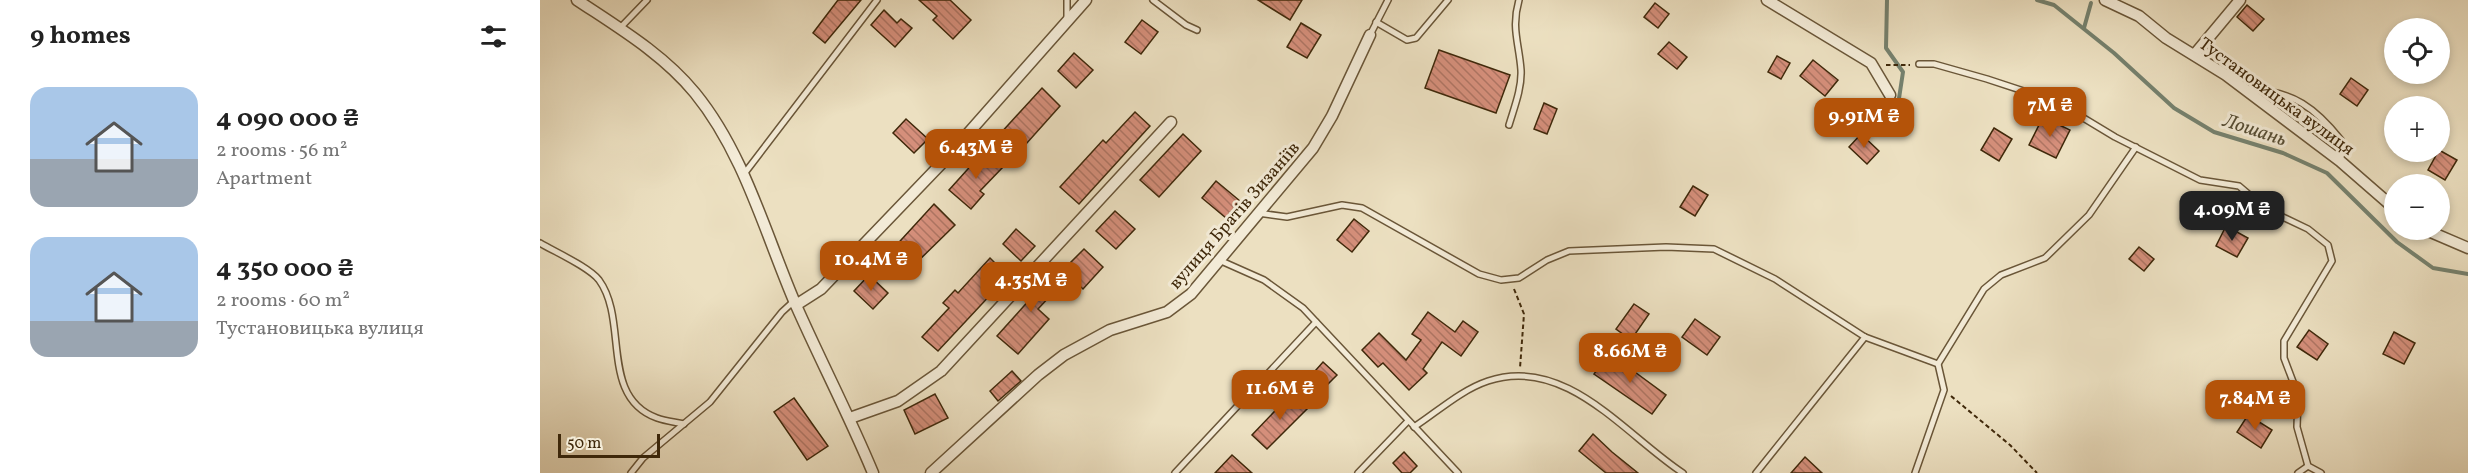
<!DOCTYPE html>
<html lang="en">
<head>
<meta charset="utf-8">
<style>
  body { margin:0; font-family:Vollkorn,serif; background:#f6f6f6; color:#222; height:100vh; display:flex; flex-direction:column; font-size:22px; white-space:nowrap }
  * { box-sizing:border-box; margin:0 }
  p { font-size:20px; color:#767676 }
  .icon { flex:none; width:33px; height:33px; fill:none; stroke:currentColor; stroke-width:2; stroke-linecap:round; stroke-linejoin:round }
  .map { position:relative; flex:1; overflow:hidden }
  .side { display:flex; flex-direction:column; background:#fff; width:540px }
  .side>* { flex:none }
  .tools { position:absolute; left:1844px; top:18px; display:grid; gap:12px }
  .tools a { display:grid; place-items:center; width:66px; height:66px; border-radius:50%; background:#fff; box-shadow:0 3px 9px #0003; font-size:30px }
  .scale { position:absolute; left:18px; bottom:15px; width:102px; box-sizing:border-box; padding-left:6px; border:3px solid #3f280a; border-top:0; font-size:16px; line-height:21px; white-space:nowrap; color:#3f280a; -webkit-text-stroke:4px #f3ebd7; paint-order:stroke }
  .price { position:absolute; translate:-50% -51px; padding:0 14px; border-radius:12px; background:#b45309; color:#fff; font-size:20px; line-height:39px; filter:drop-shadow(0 2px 3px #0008) }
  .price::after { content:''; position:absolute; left:50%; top:36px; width:18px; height:14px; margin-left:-9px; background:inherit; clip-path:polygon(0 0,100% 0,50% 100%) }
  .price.active { background:#222; color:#fff }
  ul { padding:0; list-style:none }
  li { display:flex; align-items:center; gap:18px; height:150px; padding:0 30px }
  li span { display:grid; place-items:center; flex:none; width:168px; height:120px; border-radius:18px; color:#555 }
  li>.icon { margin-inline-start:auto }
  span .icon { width:72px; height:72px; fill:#fffc; stroke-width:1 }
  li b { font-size:26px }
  h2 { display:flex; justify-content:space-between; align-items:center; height:72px; padding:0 30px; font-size:26px }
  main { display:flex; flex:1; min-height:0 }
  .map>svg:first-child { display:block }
</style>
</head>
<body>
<main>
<section class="side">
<h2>9 homes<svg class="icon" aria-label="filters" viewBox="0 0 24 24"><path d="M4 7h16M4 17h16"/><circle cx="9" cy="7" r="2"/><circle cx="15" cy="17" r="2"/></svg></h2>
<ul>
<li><span style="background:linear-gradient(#a9c7e8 60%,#9aa5b1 0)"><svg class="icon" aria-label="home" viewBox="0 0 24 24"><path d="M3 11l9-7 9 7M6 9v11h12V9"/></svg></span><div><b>4 090 000 ₴</b><p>2 rooms · 56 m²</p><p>Apartment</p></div></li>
<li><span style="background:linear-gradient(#a9c7e8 70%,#9aa5b1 0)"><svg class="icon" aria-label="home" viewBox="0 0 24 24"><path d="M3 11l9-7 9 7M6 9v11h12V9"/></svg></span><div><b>4 350 000 ₴</b><p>2 rooms · 60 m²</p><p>Тустановицька вулиця</p></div></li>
</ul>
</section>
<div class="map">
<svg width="1928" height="473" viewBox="0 0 1928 473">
  <defs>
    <pattern id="building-back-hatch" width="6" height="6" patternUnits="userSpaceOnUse" patternTransform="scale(1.5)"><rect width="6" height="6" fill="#d58f7b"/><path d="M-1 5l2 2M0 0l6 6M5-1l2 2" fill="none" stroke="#ae7563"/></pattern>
  </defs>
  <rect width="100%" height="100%" fill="#ece0c1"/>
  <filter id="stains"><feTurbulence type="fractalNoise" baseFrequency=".00333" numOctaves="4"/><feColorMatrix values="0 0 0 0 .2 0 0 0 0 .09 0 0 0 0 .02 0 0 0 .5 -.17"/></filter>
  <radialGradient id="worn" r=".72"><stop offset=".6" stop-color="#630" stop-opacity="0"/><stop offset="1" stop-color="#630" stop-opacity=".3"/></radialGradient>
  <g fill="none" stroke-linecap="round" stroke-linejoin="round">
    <!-- stream -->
    <g stroke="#75816e" stroke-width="4">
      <polyline points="1347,0 1346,48 1363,72 1358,105"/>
      <polyline points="1497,0 1514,5 1574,53 1634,108 1674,132 1743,153 1787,173 1857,242 1893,268 1928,274"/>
      <polyline points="1544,28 1551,3"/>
    </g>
  </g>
  <!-- building -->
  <g fill="url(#building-back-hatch)" stroke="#3f280a" stroke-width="1.5">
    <polygon points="298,0 321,0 285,43 273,33"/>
    <polygon points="379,0 410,0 431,20 413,39 393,20 397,16"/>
    <polygon points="718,0 762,0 750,20"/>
    <polygon points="1115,3 1129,14 1118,28 1104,17"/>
    <polygon points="1707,5 1724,19 1713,31 1697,17"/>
    <polygon points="344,10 357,23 361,19 372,28 355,47 331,25"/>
    <polygon points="602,20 618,32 601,54 585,42"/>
    <polygon points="761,23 781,35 767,58 747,47"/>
    <polygon points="1129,42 1147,57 1137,69 1118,54"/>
    <polygon points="899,50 970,75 956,113 885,88"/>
    <polygon points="534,53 553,70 536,88 518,71"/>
    <polygon points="1237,56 1250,63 1241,79 1228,72"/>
    <polygon points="1273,60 1298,80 1285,96 1260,76"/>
    <polygon points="1811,78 1828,90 1817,106 1800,94"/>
    <polygon points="502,88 520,106 478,153 459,135"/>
    <polygon points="1004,103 1017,109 1007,134 994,129"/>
    <polygon points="595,112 610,126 539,204 520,187 563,140 566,143"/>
    <polygon points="1503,117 1530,130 1516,158 1489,145"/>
    <polygon points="366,119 388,139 374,153 353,133"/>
    <polygon points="1454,128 1472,139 1459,161 1441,150"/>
    <polygon points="643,134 661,151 619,197 600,180"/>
    <polygon points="1321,134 1339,151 1327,164 1309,147"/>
    <polygon points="445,150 463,167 440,191 444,194 431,209 409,190"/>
    <polygon points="1899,150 1917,160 1905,180 1888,170"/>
    <polygon points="676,181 700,201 686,218 662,198"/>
    <polygon points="1153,186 1168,195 1155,216 1140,207"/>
    <polygon points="394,204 415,225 370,269 351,251"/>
    <polygon points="575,211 595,229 576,249 556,231"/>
    <polygon points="814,219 829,231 812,252 797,240"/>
    <polygon points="1686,226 1708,238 1697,257 1676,246"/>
    <polygon points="476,229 495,246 481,261 463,244"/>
    <polygon points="1599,247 1614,259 1604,271 1589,259"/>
    <polygon points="544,249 563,267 543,289 523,270"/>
    <polygon points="450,258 468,276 398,351 382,337 409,308 403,303 415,290 418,293"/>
    <polygon points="509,265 525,280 498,309 509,319 478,354 457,336 500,288 494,282"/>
    <polygon points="329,275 348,293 333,309 314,291"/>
    <polygon points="1094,304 1109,314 1091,340 1076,329"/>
    <polygon points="888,312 915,332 923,321 938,332 921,356 902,342 883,369 887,373 869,390 843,363 838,367 822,350 839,333 866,360 881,340 872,334"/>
    <polygon points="1155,319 1180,337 1167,355 1142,337"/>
    <polygon points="1769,330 1788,344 1777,360 1757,347"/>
    <polygon points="1854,332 1875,343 1864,364 1843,354"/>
    <polygon points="1069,353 1126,395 1112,414 1054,374"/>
    <polygon points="783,362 797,375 781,391 768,379"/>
    <polygon points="472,371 481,381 458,401 450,391"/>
    <polygon points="752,393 768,408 727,449 712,435"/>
    <polygon points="395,394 408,418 375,434 364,410"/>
    <polygon points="254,398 288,446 267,460 234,412"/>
    <polygon points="1708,415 1732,430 1721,448 1697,432"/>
    <polygon points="1053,434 1072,452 1098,473 1066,473 1039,451"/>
    <polygon points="864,452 877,466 870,473 862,473 853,463"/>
    <polygon points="692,455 712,473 675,473"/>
    <polygon points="1265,457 1282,473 1251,473"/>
  </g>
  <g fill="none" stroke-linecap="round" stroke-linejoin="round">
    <defs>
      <g id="lane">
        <polyline points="527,0 527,19"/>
        <polyline points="613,0 646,25 657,30"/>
        <polyline points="836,22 867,40 876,38 908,0"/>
        <polyline points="80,28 107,0"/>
        <polyline points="830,35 848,0"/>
        <polyline points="1379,64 1394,64 1447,79 1517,102 1575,137 1660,180 1699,186 1726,209 1768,229 1788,245 1792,261 1744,341 1744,358 1758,395 1757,427 1768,466 1781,473"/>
        <path d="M1711,91C1752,89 1777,110 1801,140L1804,147L1800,160"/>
        <path d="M969,125C974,108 982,88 981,70C979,43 971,28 979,0"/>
        <polyline points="204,174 337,0"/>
        <polyline points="718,213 747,217 802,205 822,208 939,274 961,280 979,278 1007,260 1029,251 1126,247 1174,249 1235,279 1325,337 1398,364 1444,289 1461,275 1505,258 1549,215 1596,147"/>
        <path d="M0,243C15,252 49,267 59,280C89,321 59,397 117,418C125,421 135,422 144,424"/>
        <polyline points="679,260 724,280 763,308 918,473"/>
        <path d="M874,427C897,412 921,390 948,381C1026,355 1085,435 1143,473"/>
        <polyline points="91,473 103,458 170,402 242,312 254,301"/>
        <polyline points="635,473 776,322"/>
        <polyline points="818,473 868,421"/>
        <polyline points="1216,473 1325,337"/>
        <polyline points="1375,473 1404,390 1398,364"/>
        <polyline points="1758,473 1768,466"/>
      </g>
      <g id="street">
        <path d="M37,0C79,28 123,54 155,93C204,153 225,233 255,303C280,360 309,415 333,473"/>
        <polyline points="1227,0 1331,63 1350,95"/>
        <polyline points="1565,0 1599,16 1626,38 1686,75 1800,161 1854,208"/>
        <polyline points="1655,54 1700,0"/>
        <polyline points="1886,230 1928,248"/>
        <polyline points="256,305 281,289 401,164 546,0"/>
        <polyline points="310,418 358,401 401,371 631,122"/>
        <polyline points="391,473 498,375 524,355 570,330 627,312 651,294 773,148 792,116 830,35"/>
      </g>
    </defs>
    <!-- lane casing -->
    <use href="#lane" stroke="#6a5638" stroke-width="8"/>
    <!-- street casing -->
    <use href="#street" stroke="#6a5638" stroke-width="13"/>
    <!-- path -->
    <g stroke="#3f280a" stroke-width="2" stroke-dasharray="4.5 3" stroke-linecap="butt">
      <polyline points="1346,65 1370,65"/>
      <polyline points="974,289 984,314 980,368"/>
      <polyline points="1411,396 1470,445 1497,473"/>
    </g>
    <!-- lane -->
    <use href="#lane" stroke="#f3ebd7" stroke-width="5"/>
    <!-- street -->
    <use href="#street" stroke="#f3ebd7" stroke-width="10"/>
  </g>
  <g text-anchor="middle" stroke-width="6" stroke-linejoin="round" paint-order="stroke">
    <!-- street labels -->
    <g font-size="18" fill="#3f280a" stroke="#f3ebd7">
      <text transform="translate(1737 96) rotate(36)" y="6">Тустановицька вулиця</text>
      <text transform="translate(694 215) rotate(-49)" y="6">вулиця Братів Зизаніїв</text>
    </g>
    <!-- water labels -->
    <g font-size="20" font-style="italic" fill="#564d34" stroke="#f3ebd7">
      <text transform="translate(1715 129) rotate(18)" y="7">Лошань</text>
    </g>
  </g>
  <rect width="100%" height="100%" filter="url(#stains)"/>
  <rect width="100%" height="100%" fill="url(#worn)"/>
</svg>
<div class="tools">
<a><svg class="icon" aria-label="locate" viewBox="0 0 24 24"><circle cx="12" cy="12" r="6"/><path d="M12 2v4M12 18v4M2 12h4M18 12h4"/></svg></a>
<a>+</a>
<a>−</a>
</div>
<div class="scale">50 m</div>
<b class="price" style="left:1510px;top:138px">7M ₴</b>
<b class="price" style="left:1324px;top:149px">9.91M ₴</b>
<b class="price" style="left:436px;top:180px">6.43M ₴</b>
<b class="price active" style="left:1692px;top:242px">4.09M ₴</b>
<b class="price" style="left:331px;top:292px">10.4M ₴</b>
<b class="price" style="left:491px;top:313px">4.35M ₴</b>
<b class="price" style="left:1090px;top:384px">8.66M ₴</b>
<b class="price" style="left:740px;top:421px">11.6M ₴</b>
<b class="price" style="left:1715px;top:431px">7.84M ₴</b>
</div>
</main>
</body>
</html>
